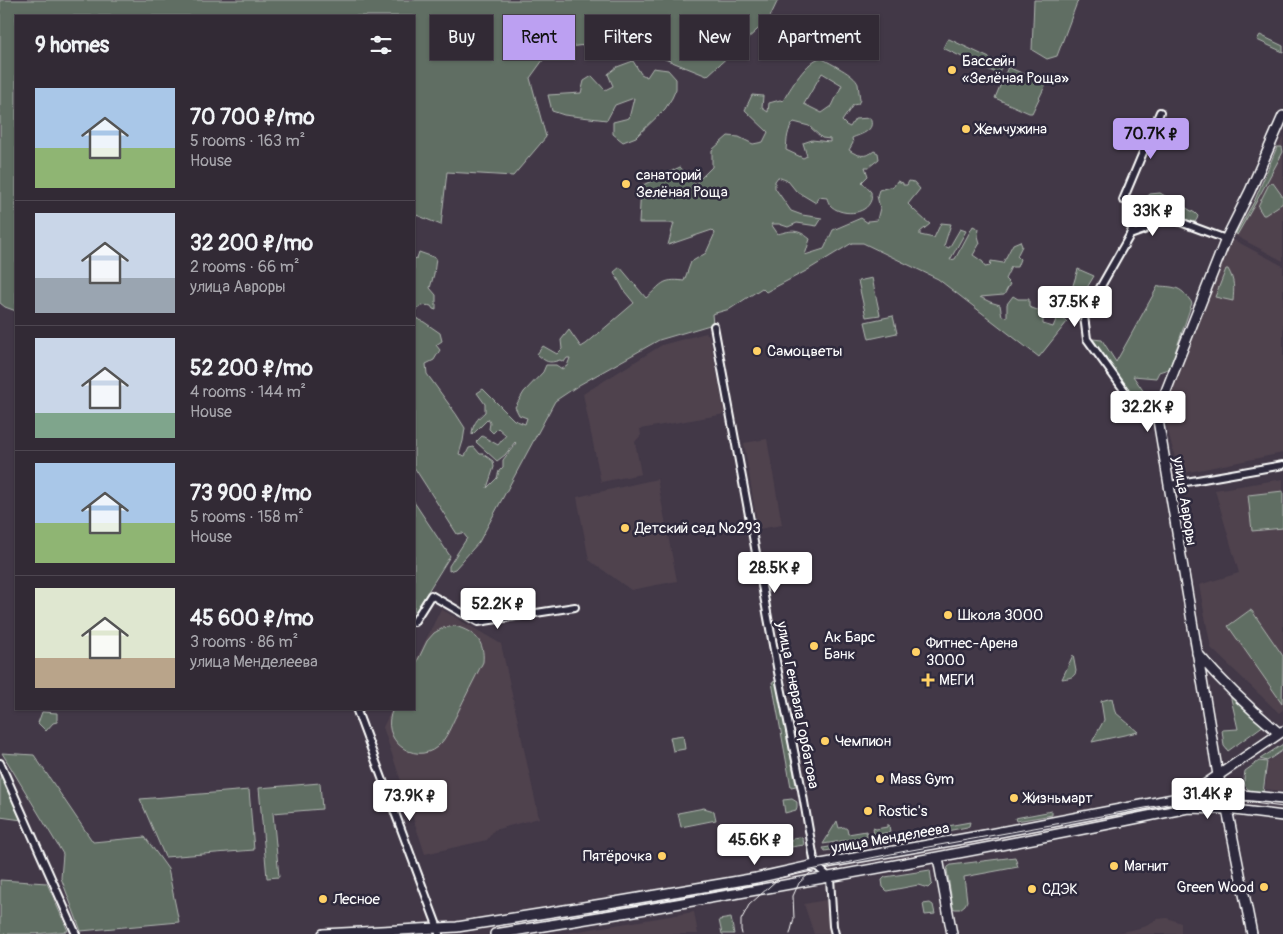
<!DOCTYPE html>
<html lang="en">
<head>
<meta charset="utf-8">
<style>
  body { margin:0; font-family:Pangolin,sans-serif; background:#3d3641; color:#f1f3f6; height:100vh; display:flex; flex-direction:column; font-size:19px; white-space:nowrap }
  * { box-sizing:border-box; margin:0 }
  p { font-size:16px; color:#a8a7ad }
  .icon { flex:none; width:28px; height:28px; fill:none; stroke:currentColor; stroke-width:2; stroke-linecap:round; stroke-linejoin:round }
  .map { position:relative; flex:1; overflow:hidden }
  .sheet { position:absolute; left:15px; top:15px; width:400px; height:695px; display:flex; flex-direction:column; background:#322a35; border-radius:0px; box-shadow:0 1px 4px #0004,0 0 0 1px #4d4650 }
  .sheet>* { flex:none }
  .guide { position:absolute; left:430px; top:15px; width:475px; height:45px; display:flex; gap:10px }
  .price { position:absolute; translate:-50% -42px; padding:0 11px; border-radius:5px; background:#fff; color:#222; font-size:16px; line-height:32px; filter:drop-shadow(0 1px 2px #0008) }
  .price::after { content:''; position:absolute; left:50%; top:30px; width:15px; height:11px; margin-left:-8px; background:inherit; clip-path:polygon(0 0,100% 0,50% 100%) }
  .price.current { background:#bca0f2; color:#111 }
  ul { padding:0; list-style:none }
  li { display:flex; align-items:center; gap:15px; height:125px; padding:0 20px }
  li+li { border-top:1px solid #4d4650 }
  li span { display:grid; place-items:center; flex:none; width:140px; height:100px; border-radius:0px; color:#555 }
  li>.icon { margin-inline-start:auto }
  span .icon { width:60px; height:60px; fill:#fffc; stroke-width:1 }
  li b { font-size:21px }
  h2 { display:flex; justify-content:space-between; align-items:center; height:60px; padding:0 20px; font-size:21px }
  .chip { padding:0 18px; border-radius:0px; background:#322a35; box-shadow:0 1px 4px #0004,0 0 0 1px #4d4650; font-size:18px; line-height:45px }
  .chip.current { background:#bca0f2; color:#111 }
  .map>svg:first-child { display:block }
</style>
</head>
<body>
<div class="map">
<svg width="1283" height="934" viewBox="0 0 1283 934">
  <rect width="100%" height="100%" fill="#423847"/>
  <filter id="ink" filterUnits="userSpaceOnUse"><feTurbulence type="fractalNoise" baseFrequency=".02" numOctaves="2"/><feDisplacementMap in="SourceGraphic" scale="10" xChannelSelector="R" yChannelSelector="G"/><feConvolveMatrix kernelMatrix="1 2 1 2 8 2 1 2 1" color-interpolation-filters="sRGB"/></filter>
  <g filter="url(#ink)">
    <!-- built -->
    <g fill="#4f424e">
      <polygon points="1283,137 1283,261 1234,235 1253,201"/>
      <polygon points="1232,239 1283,266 1283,453 1179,474 1163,411"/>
      <polygon points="706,333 709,335 725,414 640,429 641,435 635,442 641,474 601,482 583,394 662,345"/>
      <polygon points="767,439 782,525 758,529 744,443"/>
      <polygon points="657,479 677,581 631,590 589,560 577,497"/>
      <polygon points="1283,479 1283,710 1279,713 1211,648 1199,585 1239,573 1215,490"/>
      <polygon points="441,609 501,644 539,818 494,830 487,840 425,854 383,727 392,709 414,709 414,664"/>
      <polygon points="1283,751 1283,791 1265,789 1268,762"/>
      <polygon points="826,900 833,934 814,934 804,904"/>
      <polygon points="694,912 698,934 561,934"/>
      <polygon points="1167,918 1181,923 1181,934 1112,934 1140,928 1158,919"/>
    </g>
    <!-- green -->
    <g fill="#606e63" stroke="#b0b6b1" fill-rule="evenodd">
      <polygon points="0,0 778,0 769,19 707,76 620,41 551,49 530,78 546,137 513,176 447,172 441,225 414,214 414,16 16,16 16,311 5,307 0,303"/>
      <polygon points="1034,0 1078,0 1057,56 1047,59 1032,50"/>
      <polygon points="1260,35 1283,46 1283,52 1257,40"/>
      <polygon points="949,39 1000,63 1002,65 998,74 943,48 947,40"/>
      <path d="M821,58C831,64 854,74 858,84C859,89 859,95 860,100L858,104L853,105L842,121L846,125L850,127L855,119L870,118C876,131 861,134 852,138L853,143L849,150C857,156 866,158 874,151L878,153L879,159L869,167H865L868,176L862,182L871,192C871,195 872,198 871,200C866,216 840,216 830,205C829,204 827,199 827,198L818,197L816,203L796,191L788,181L778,177L775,181V188L791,211L802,215L822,218L817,226L797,223L788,227L779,224H771L778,234C792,230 798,229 810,239L805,255L824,249L833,230L861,218L868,223V221L877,220L880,208L877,196L879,190L894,186L897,181L903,183V185H907L909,181L914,182L920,189L908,204C914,210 923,219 930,224L920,232V235L934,238L941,223L951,224L944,246L949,248L960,229L966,231L950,260L955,259L973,226L979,229L978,236L980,243L973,255L983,262L985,267L990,266L991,261L1003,263L1013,244L1020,241L1022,246L1017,256L1020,259L1017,267H1011L1005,279L1010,284L1004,295L980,297L990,302L1000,305L1002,316L1007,317V304L1013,296L1018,299H1029V307L1043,312V324L1053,327L1058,315L1067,322L1039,357L938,279L863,243H852L806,271L766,292L762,288L730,309L712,314L713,324L659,340L579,385L555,401L479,542L455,569L449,571V566L467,538L463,533L457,534L414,467V317L424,322L440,333L442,341L436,345L440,350L434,360L426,364L427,374L456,414L465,428L463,441L459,454L465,456L469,448L474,447L480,454H483L493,461L494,467L487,488L497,478L499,471L503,467V460L516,443L515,442L505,455L497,461L476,442L482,436L498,445L506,435L498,428L493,433L489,429L490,423L488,419L472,435C472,425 477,419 485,412V404L477,393L483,389L514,420L525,424L527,418L519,415L515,407L524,392L543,372L546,365H556L562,369L567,366L570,358H567L564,362L560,360C548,364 546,362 537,354L543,346L557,354L562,349L561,340L569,330L581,347L586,344L634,303L625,292L614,272L620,267L646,298C662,285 661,278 684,281L691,262L706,253L715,233L712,230L668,245L674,223H639L641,186L680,167L695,184L712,167V150L728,136L739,137L753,144L763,142L768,132L745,110L752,95L763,96L762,108L768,112L769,103L780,100L783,101C789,90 808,59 821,58ZM822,73L842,85L832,106L822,113L804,104ZM794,122L809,126L822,138L830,139V142L812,140L803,143L807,156L803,158L786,150C787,139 787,130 794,122Z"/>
      <polygon points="633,61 641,74 647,77 653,68 668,70 676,79 676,89 672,98 665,109 636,137 623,142 613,134 613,122 629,118 634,98 615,105 607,120 564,115 552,111 548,95 581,93 584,81 592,76 605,90 613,86 608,74 617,67"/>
      <polygon points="1008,67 1044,83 1045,86 1032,113 1029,113 995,98"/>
      <polygon points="1277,147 1282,147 1283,152 1255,204 1237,235 1236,233 1254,202"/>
      <polygon points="1273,183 1283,197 1283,203 1265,215 1263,215 1258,207 1259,204 1269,184"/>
      <polygon points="1160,193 1195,213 1198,216 1197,219 1195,222 1192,222 1149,205 1147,202 1145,198 1150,194"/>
      <path d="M419,252L436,258L434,274L430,288L436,295V310L433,309L431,306C424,304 418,307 414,312V259L417,258Z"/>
      <polygon points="1078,269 1094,276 1073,311 1069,312 1066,308"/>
      <path d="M1226,269H1228C1235,281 1234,288 1233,301L1215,297Z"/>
      <polygon points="872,278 880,315 866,317 858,281"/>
      <path d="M1158,286C1177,287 1181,287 1192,303L1170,367L1168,369L1159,372L1156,378L1133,376L1153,405L1146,409L1117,375L1093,339L1102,340L1116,362Z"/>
      <polygon points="893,316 897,333 869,339 865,322"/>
      <polygon points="1283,491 1283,528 1252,531 1248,495"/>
      <polygon points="414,502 450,556 414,614 414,501"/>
      <polygon points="1250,610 1252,611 1283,656 1282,703 1228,626"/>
      <path d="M455,626C475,632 485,641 483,662C474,680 465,697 457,714C451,725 447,739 437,747C414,766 378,739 393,709H414V668L427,641L434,633L443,628Z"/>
      <path d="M1073,655L1076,671C1075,678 1068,678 1062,679Z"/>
      <polygon points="777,681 796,786 791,787 772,682"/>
      <polygon points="1229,690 1264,725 1228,751 1224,746 1222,730 1238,729"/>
      <polygon points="1112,698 1115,712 1138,732 1092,742 1104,720 1101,701"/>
      <polygon points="42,712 57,713 57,722 53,723 46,731 38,723"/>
      <polygon points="683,735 685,749 673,751 670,737"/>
      <polygon points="1283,744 1283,750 1267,761 1260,759"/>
      <polygon points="2,753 34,755 93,842 145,837 168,869 179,922 81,931 61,878 63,854"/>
      <path d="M1259,761L1267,762L1263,793C1247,792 1242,788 1245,771Z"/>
      <polygon points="0,770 22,820 0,817"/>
      <polygon points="320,783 322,809 273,813 279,877 267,878 259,788"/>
      <polygon points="249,790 254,850 165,857 140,799"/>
      <polygon points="792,799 797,802 797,807 796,810 785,813 783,800"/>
      <polygon points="704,808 714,811 716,820 681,827 678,813"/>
      <polygon points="1052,811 1052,815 1016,821 1015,818"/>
      <polygon points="837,821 839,828 844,827 847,829 848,834 866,831 867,837 823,844"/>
      <polygon points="970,822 969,826 967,827 903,840 900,838 898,835"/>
      <polygon points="887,825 889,825 890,832 874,835 873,828 876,829 887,827"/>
      <polygon points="800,837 803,839 804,845 791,847 791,840 793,838"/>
      <polygon points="867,841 865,844 825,851 823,848"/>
      <polygon points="1015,857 1018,867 964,877 967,901 965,905 960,909 955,909 953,908 947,870 948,867 951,865"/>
      <polygon points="930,870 932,884 928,888 918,885 887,891 883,887 882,880 885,877"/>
      <polygon points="0,880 47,883 68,931 36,934 0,934"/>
      <polygon points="930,903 933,905 935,914 925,915 923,904"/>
      <polygon points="731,918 734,934 722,934 719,920"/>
    </g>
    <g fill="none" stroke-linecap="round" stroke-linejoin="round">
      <defs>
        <g id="street">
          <polyline points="1123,200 1160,112"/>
          <polyline points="1130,235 1144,230 1163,215"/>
          <polyline points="714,326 778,672 802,790 815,865 830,878 833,926 835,934"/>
          <polyline points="1157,414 1143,416 1087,339 1084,316 1130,235 1140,207 1226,239"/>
          <polyline points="1169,485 1283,465"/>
          <polyline points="414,622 431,595 478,622 575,607"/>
          <polyline points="359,709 357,711 438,928 439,934"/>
          <polyline points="0,763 76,934"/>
        </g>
        <g id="secondary">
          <path d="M1197,653C1222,682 1250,709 1279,733"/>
          <polyline points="1191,794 1283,731"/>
          <polyline points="938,858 952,934"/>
          <polyline points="323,934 457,927 615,902 756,878 815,865 979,836 1199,794 1222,793 1283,799"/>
          <path d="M495,934C727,897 958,855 1188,808L1227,809L1283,816"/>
          <polyline points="1252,934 1227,809 1218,775 1157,414 1226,239 1250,191 1283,116"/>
        </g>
      </defs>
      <!-- street casing -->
      <use href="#street" stroke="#fff" stroke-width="10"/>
      <!-- secondary casing -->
      <use href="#secondary" stroke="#fff" stroke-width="12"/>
      <!-- street -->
      <use href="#street" stroke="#2f2a3d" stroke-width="6"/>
      <!-- secondary -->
      <use href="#secondary" stroke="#2f2a3d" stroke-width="9"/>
      <!-- tram -->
      <g stroke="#fff" stroke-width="1">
        <polyline points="742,934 741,930 741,920 749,905 779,878 806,871 906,851 1184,801 1208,798 1224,799 1283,807"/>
        <polyline points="790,934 794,919 793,896 799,883 810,873 814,872"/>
      </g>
    </g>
  </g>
  <!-- markers -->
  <g fill="#ffd166" stroke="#2f2a3d" stroke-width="2">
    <circle cx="952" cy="70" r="5"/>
    <circle cx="966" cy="129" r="5"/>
    <circle cx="626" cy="184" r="5"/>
    <circle cx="757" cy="351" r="5"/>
    <circle cx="625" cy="528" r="5"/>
    <circle cx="948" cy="615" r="5"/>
    <circle cx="814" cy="646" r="5"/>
    <circle cx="916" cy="652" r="5"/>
    <path d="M925.5 672.5h5v5h5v5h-5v5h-5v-5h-5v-5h5z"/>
    <circle cx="825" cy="741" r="5"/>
    <circle cx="880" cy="779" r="5"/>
    <circle cx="1014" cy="798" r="5"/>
    <circle cx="868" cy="811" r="5"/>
    <circle cx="662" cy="856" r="5"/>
    <circle cx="1114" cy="866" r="5"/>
    <circle cx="1264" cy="887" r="5"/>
    <circle cx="1032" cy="889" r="5"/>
    <circle cx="323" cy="899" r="5"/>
  </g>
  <g text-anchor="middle" stroke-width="5" stroke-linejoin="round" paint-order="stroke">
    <!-- poi labels -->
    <g font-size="15" fill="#fff" stroke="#2f2a3d" text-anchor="start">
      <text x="962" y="66">Бассейн<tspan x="962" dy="17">«Зелёная Роща»</tspan></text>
      <text x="976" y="134">Жемчужина</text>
      <text x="636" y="180">санаторий<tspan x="636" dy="17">Зелёная Роща</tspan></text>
      <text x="767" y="356">Самоцветы</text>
      <text x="635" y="533">Детский сад №293</text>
      <text x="958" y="620">Школа 3000</text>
      <text x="824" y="642">Ак Барс<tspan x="824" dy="17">Банк</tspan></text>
      <text x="926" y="648">Фитнес-Арена<tspan x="926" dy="17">3000</tspan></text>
      <text x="939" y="685">МЕГИ</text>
      <text x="835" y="746">Чемпион</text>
      <text x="890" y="784">Mass Gym</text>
      <text x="1024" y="803">Жизньмарт</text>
      <text x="878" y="816">Rostic's</text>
      <text x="652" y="861" text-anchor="end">Пятёрочка</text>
      <text x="1124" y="871">Магнит</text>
      <text x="1254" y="892" text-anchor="end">Green Wood</text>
      <text x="1042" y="894">СДЭК</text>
      <text x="333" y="904">Лесное</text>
    </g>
    <!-- street labels -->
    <g font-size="15" fill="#fff" stroke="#2f2a3d">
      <text transform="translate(1185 501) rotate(81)" y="5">улица Авроры</text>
      <text transform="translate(798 705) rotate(79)" y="5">улица Генерала Горбатова</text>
      <text transform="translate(890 838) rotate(-10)" y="5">улица Менделеева</text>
    </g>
  </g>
</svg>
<b class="price current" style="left:1151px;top:160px">70.7K ₽</b>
<b class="price" style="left:1153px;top:237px">33K ₽</b>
<b class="price" style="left:1075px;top:328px">37.5K ₽</b>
<b class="price" style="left:1148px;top:433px">32.2K ₽</b>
<b class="price" style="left:775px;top:594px">28.5K ₽</b>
<b class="price" style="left:498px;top:630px">52.2K ₽</b>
<b class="price" style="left:1208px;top:820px">31.4K ₽</b>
<b class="price" style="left:410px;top:822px">73.9K ₽</b>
<b class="price" style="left:755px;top:866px">45.6K ₽</b>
<div class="guide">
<a class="chip">Buy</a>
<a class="chip current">Rent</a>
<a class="chip">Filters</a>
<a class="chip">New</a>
<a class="chip">Apartment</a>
</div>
<section class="sheet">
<h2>9 homes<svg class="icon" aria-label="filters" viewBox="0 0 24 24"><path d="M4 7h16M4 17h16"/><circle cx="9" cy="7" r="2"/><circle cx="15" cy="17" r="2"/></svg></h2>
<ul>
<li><span style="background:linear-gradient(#a9c7e8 60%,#8fb573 0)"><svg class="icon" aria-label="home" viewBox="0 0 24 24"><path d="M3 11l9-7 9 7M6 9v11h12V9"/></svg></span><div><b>70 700 ₽/mo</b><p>5 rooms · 163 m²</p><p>House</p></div></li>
<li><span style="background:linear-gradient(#c9d6e8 65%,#9aa5b1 0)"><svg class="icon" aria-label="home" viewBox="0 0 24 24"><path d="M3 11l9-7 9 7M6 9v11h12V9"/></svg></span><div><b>32 200 ₽/mo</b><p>2 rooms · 66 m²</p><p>улица Авроры</p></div></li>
<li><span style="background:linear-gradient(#c9d6e8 75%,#7fa58c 0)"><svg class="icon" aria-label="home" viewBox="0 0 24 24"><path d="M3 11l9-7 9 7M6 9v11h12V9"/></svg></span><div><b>52 200 ₽/mo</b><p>4 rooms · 144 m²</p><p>House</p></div></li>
<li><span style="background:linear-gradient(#a9c7e8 60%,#8fb573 0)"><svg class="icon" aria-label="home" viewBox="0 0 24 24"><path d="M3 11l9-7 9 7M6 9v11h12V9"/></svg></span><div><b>73 900 ₽/mo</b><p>5 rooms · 158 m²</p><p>House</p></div></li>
<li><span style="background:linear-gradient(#dfe7d0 70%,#b9a48a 0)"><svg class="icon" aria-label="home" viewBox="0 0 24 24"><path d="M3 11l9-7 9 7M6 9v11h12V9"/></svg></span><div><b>45 600 ₽/mo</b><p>3 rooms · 86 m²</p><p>улица Менделеева</p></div></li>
</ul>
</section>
</div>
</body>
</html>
